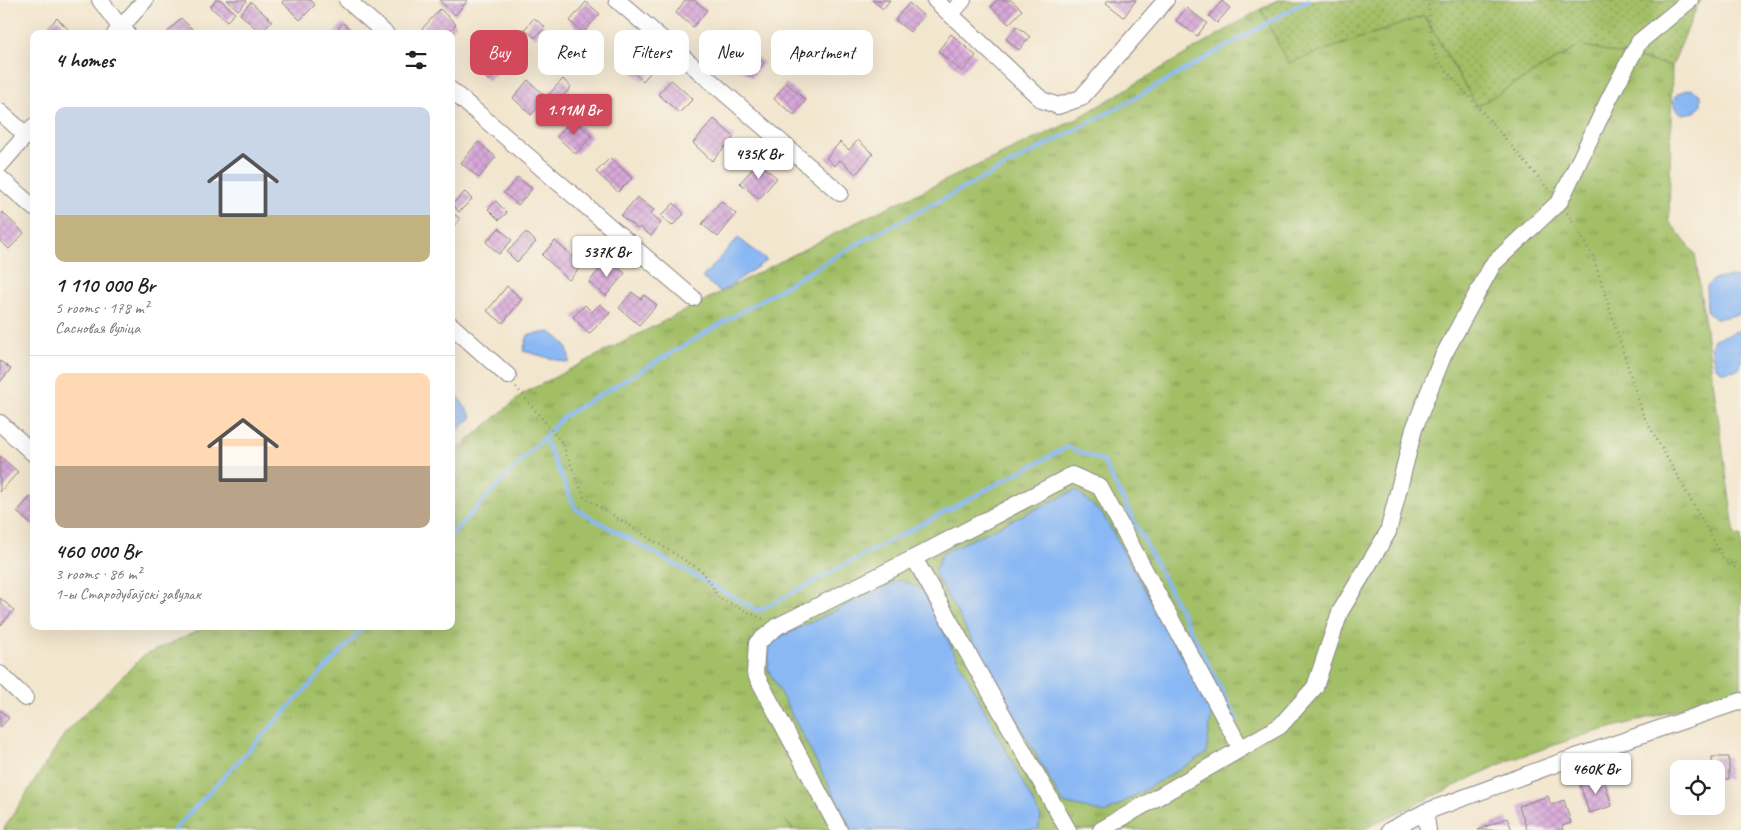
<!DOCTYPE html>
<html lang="en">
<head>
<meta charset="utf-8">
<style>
  body { margin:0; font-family:Caveat,sans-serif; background:#f2f2f2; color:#222; height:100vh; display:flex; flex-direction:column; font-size:19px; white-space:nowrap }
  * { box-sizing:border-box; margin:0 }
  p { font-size:16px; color:#767676 }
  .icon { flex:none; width:28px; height:28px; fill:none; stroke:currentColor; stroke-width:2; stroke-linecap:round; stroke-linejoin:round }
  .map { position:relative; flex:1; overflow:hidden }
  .side { position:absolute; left:30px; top:30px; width:425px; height:600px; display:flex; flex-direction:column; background:#fff; border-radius:10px; box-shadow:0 5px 20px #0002 }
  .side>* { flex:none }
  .top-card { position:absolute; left:470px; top:30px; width:475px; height:45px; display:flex; gap:10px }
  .controls { position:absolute; left:1670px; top:760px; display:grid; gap:10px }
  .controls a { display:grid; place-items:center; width:55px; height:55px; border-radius:10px; background:#fff; box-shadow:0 5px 20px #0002; font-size:25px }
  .price { position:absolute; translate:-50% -42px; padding:0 11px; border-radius:5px; background:#fff; color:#222; font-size:16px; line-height:32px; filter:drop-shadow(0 1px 2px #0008) }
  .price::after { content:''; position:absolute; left:50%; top:30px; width:15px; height:11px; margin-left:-8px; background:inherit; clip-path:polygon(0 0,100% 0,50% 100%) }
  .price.active { background:#d1495b; color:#fff }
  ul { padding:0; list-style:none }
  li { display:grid; align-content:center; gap:10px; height:265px; padding:0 25px }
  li+li { border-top:1px solid #e0e0e0 }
  li span { display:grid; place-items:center; height:155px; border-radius:10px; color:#555 }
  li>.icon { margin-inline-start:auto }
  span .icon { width:90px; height:90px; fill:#fffc; stroke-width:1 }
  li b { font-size:21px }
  h2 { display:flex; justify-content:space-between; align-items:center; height:60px; padding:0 25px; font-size:21px }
  .pill { padding:0 18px; border-radius:10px; background:#fff; box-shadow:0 5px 20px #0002; font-size:18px; line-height:45px }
  .pill.active { background:#d1495b; color:#fff }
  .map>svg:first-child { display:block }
</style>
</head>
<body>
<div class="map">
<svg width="1741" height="830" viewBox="0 0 1741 830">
  <defs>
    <pattern id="grass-tufts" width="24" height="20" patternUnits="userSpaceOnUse" patternTransform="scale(1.25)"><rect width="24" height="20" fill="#a2bf66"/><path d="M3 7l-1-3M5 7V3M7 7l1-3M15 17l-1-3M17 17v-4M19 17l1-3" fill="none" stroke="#849b55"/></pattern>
    <pattern id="garden-dots" width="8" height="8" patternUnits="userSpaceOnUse" patternTransform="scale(1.25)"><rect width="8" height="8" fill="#a2bf66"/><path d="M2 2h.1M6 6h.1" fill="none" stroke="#849b55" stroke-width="1.8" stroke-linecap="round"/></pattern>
    <pattern id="building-cross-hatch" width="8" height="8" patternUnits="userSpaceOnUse" patternTransform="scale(1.25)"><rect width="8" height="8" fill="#d7a8d8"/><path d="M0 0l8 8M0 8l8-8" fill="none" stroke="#b890ba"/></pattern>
  </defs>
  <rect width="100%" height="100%" fill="#f7f3e8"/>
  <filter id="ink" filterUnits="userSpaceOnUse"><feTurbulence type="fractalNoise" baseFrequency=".02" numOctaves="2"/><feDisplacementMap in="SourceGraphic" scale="10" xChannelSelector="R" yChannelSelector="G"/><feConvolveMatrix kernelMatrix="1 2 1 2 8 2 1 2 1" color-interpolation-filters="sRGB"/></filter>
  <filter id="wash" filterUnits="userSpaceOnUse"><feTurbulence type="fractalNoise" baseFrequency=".0096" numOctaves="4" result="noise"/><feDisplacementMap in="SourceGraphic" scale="20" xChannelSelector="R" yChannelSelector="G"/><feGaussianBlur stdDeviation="1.12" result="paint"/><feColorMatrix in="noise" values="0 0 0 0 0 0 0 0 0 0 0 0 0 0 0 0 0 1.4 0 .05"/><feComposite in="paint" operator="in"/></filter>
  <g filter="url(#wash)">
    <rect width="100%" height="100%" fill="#f3e6ce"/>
    <!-- grass -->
    <polygon fill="url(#grass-tufts)" stroke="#627050" points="1261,9 1288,62 1424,16 1477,106 1581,45 1672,66 1669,221 1695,254 1735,536 1741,536 1741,690 1709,701 1581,736 1505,762 1362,830 794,830 785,821 793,830 3,830 66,732 143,656 208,626 451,626 451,455 524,393 867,217 1075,120"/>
    <!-- garden -->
    <polygon fill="url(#garden-dots)" stroke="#627050" points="1277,0 1702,0 1697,6 1672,66 1581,45 1477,106 1424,16 1288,63 1261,9"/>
    <!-- water -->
    <g fill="#89b8f4" stroke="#566d98">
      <polygon points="1691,89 1701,95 1701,105 1695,112 1682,114 1675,108 1673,102 1678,93"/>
      <polygon points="738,238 767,260 721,292 702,278"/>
      <polygon points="1728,277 1741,278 1741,314 1715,319 1707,312 1706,287 1714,279"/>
      <polygon points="1741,330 1741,364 1739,369 1723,372 1715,366 1711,347 1714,339"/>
      <path d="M550,332C562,340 570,347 569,363L523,351L528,335Z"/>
      <polygon points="456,394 472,417 451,437 451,397"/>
      <polygon points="1076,490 1103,515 1212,709 1206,754 1105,813 1063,803 934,572 943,553"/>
      <polygon points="900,580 921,589 1041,817 1038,830 852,830 768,669 769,642"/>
    </g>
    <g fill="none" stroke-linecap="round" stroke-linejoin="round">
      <!-- stream -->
      <g stroke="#89b8f4" stroke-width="4">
        <polyline points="544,438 576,509 758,611 1067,447 1103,461 1237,720"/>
        <polyline points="451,535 564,416 855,245 1121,106 1308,0"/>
        <polyline points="174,830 365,626"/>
      </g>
    </g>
    <g id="blocks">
      <!-- building -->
      <g fill="url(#building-cross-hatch)">
        <polygon points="216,0 221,0 235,13 227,21 210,7"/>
        <polygon points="227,0 246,0 247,1 238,10"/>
        <polygon points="284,0 311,0 315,5 300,20 282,2"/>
        <polygon points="439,0 468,0 455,15"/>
        <polygon points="685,0 694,0 707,10 693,27 676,13"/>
        <polygon points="872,0 890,0 883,9"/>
        <polygon points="997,0 1011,0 1022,10 1009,24 991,7"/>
        <polygon points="1108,0 1136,0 1124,17 1106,3"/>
        <polygon points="1222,1 1230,8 1217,23 1209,16"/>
        <polygon points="251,2 272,21 261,33 240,14"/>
        <polygon points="586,2 600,14 583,33 570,21"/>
        <polygon points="909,3 924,16 910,32 895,20"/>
        <polygon points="1186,8 1207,23 1197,36 1176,21"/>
        <polygon points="440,9 456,24 447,34 428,34 422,29"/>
        <polygon points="57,18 73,34 42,34"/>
        <polygon points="181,18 197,34 166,34"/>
        <polygon points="534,18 545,27 535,38 525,29"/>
        <polygon points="343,23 355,34 333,34"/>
        <polygon points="1017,26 1030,37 1019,50 1006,39"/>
        <polygon points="951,34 976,56 962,72 938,51"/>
        <polygon points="485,44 506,62 489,81 469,63"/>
        <polygon points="744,47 764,63 752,78 732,63"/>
        <polygon points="633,48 655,67 643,81 621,62"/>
        <polygon points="563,79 571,87 557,103 548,95"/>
        <polygon points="528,80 547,98 531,115 513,98"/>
        <polygon points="671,80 693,99 679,113 658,94"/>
        <polygon points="786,83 806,100 794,115 774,99"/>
        <polygon points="572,119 592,136 576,154 557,137"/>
        <polygon points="714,119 734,137 712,161 693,143"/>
        <polygon points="858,140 873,154 856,174 840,160 835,166 826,158 840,142 849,150"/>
        <polygon points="478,142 496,157 479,178 461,163"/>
        <polygon points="610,158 632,178 618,192 596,172"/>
        <polygon points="758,162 777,178 759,199 740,183"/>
        <polygon points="518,177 532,189 518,205 504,193"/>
        <polygon points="465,192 472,199 459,212 452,204"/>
        <polygon points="637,197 654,210 650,214 661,223 651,236 640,227 638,229 621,216"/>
        <polygon points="496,201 507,213 499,220 488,209"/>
        <polygon points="721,201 736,214 718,237 702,224"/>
        <polygon points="674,203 684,214 672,226 661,216"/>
        <polygon points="451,211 460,219 451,229"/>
        <polygon points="2,212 24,233 9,249 0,241 0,215"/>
        <polygon points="499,228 512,240 499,254 486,242"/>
        <polygon points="526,232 536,242 517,262 507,252"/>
        <polygon points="555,241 582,265 569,280 542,255"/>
        <polygon points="608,259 625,273 606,296 589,282"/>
        <polygon points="507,286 522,299 503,323 487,311"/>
        <polygon points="632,292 641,299 644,295 657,305 639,325 619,308"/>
        <polygon points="600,304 610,313 589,334 573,317 585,305 592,312"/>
        <polygon points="0,361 11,369 0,382"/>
        <polygon points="0,456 18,472 0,492"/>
        <polygon points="30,497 34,500 34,527 17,512"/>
        <polygon points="0,598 14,610 0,626"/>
        <polygon points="0,710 9,718 0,728"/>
        <polygon points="1712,757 1729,757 1729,779 1716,779 1716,769 1712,769"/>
        <polygon points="1603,777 1612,806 1589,813 1580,784"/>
        <polygon points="1548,796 1551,805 1564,800 1571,823 1562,826 1563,830 1527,830 1519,806"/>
        <polygon points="1507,818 1512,830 1478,830"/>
      </g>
    </g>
  </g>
  <g filter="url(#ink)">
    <use href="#blocks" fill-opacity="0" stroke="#8a8484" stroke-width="1"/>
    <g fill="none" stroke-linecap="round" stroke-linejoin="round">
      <defs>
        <g id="minor">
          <polyline points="100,0 120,27 127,33"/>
          <polyline points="347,0 386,34"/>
          <polyline points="617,0 840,193"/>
          <polyline points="935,0 1042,100 1058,106 1081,98 1166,0"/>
          <polyline points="951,14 963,0"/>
          <polyline points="115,34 145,0"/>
          <polyline points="451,90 693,298"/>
          <polyline points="0,112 26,135"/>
          <polyline points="0,165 34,126"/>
          <polyline points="0,178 34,208"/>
          <polyline points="451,325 508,376"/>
          <polyline points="0,423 34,454"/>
          <polyline points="914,558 1068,830"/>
          <polyline points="0,674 25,698"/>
          <polyline points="1425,812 1428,830"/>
          <polyline points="839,830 755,673 757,643 778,626 914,558 1072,475 1100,487 1241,749"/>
          <polyline points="1101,830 1280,726 1315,687 1340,612 1388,532 1414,429 1443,356 1493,264 1560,201 1610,97 1639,42 1690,0"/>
          <polyline points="1390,830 1425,812 1561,762 1741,701"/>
        </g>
      </defs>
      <!-- minor casing -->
      <use href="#minor" stroke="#8a8484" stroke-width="18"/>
      <!-- path -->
      <g stroke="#8a8484" stroke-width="2.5" stroke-dasharray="1 4" stroke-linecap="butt">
        <polyline points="1428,0 1431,38 1436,58 1550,191"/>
        <polyline points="1567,213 1593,256 1643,415 1724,559 1741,572"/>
        <polyline points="516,387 562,443 584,497 702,571 712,585 718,598 763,619"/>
      </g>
      <!-- minor -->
      <use href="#minor" stroke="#fff" stroke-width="16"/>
    </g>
  </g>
</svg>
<div class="controls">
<a><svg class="icon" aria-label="locate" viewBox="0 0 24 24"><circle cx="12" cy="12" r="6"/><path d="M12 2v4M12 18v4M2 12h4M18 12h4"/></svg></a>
</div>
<b class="price active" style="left:574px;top:136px">1.11M Br</b>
<b class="price" style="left:759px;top:180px">435K Br</b>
<b class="price" style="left:607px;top:278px">537K Br</b>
<b class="price" style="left:1596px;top:795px">460K Br</b>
<div class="top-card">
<a class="pill active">Buy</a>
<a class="pill">Rent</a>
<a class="pill">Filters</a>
<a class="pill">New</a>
<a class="pill">Apartment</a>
</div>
<section class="side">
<h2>4 homes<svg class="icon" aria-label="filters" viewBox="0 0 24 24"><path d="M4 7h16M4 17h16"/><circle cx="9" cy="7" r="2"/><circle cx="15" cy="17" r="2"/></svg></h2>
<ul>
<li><span style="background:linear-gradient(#c9d6e8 70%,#c2b280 0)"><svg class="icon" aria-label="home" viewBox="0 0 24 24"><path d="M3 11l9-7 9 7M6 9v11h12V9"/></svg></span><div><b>1 110 000 Br</b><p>5 rooms · 178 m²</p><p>Сасновая вуліца</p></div></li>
<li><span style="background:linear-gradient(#ffd9b3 60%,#b9a48a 0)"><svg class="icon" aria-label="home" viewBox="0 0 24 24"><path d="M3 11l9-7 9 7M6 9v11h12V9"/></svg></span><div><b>460 000 Br</b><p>3 rooms · 86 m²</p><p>1-ы Стародубаўскі завулак</p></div></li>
</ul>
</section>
</div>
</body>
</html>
